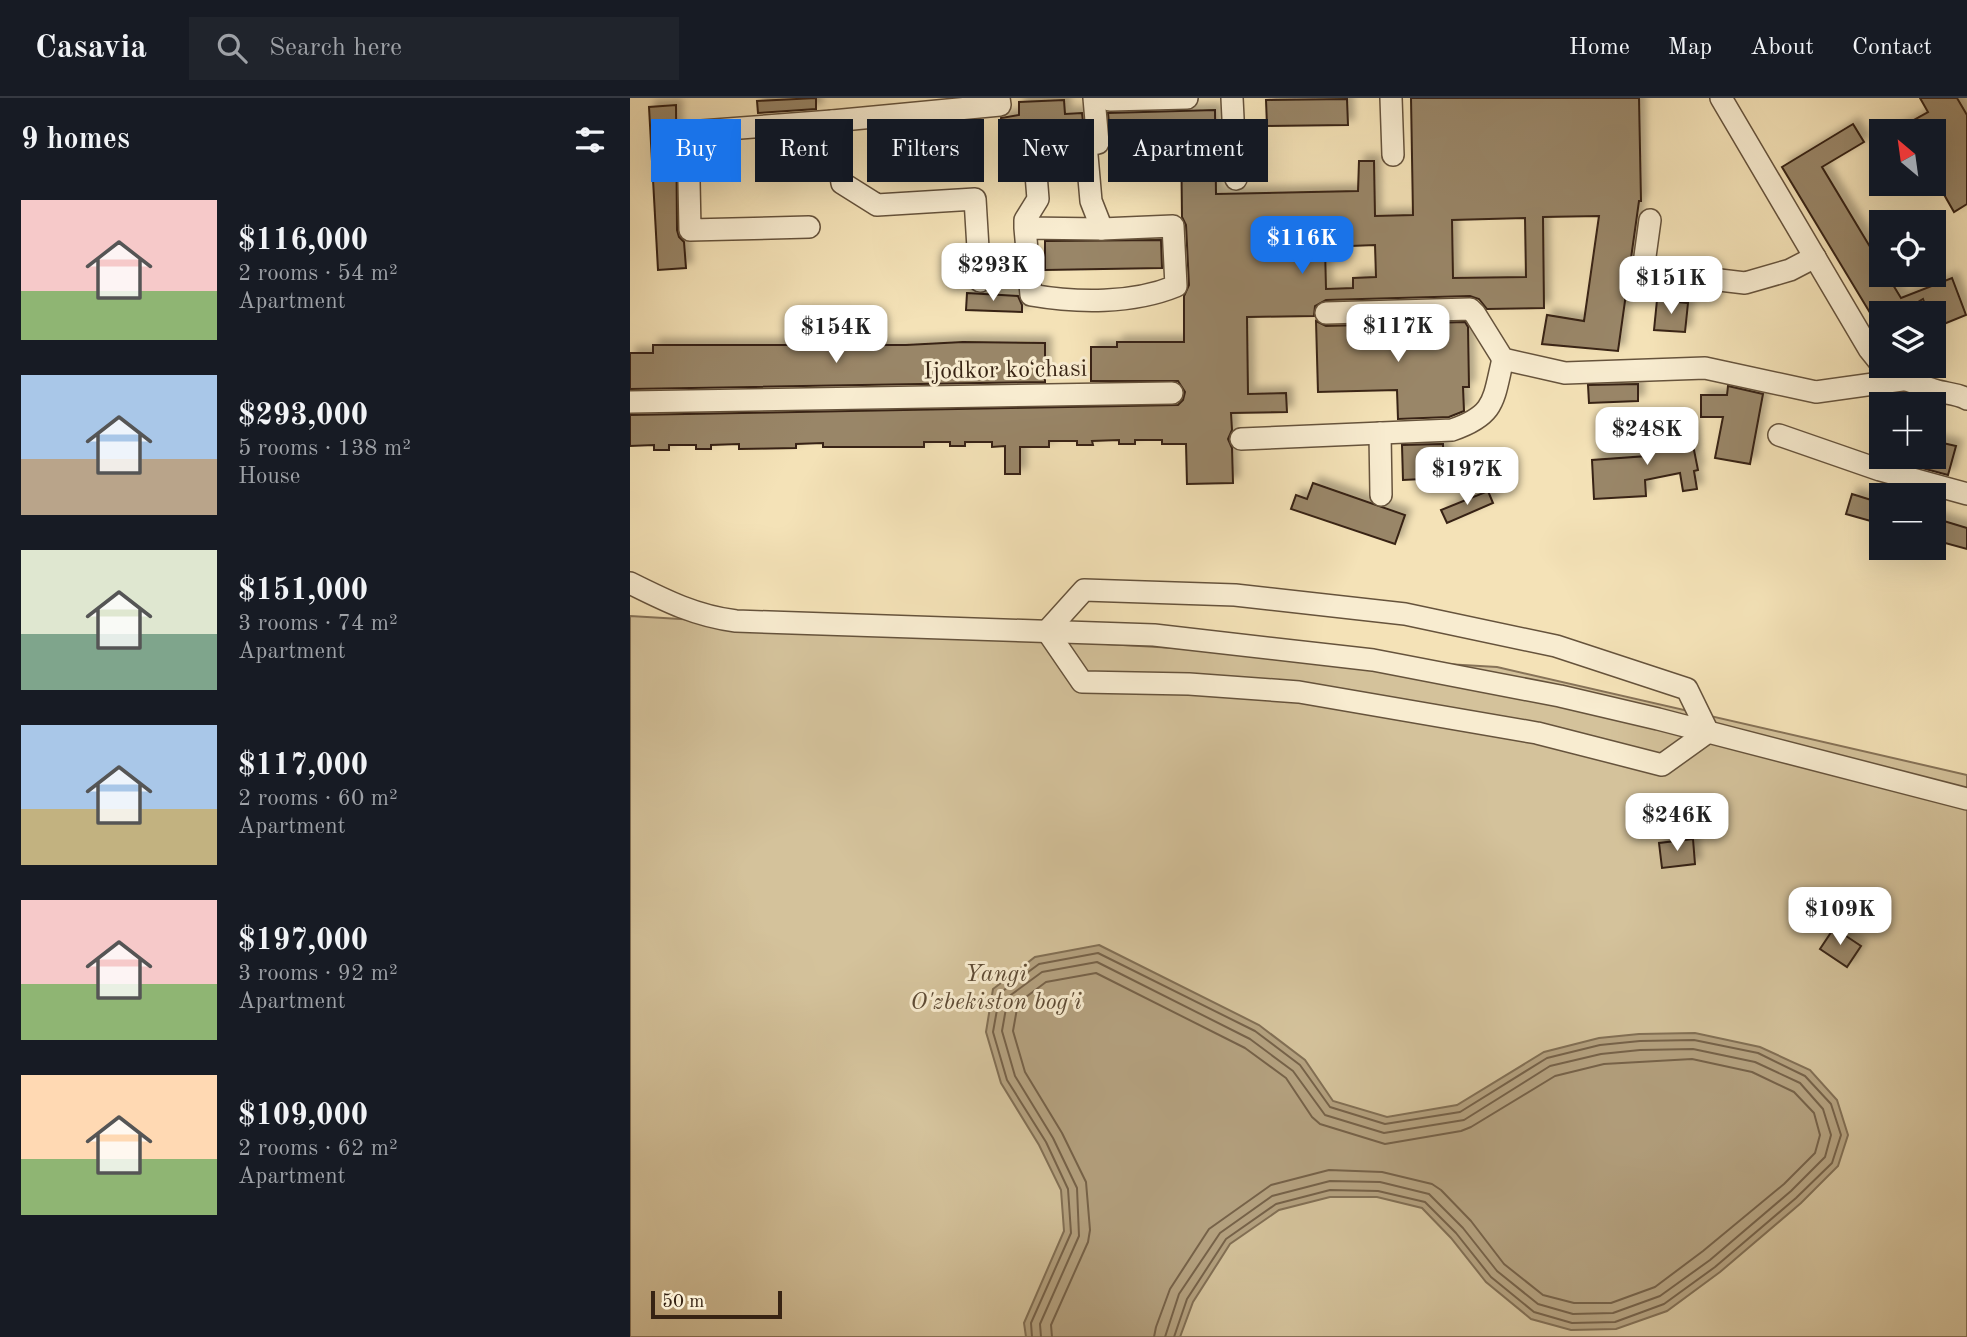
<!DOCTYPE html>
<html lang="en">
<head>
<meta charset="utf-8">
<style>
  body { margin:0; font-family:"Old Standard TT",serif; background:#20242c; color:#f1f3f6; height:100vh; display:flex; flex-direction:column; font-size:26px; white-space:nowrap }
  * { box-sizing:border-box; margin:0 }
  p { font-size:23px; color:#9ea1a6 }
  .icon { flex:none; width:38px; height:38px; fill:none; stroke:currentColor; stroke-width:2; stroke-linecap:round; stroke-linejoin:round }
  .map { position:relative; flex:1; overflow:hidden }
  .side { display:flex; flex-direction:column; background:#171b24; width:630px }
  .side>* { flex:none }
  .top-card { position:absolute; left:21px; top:21px; width:665px; height:63px; display:flex; gap:14px }
  .needle { width:46px; rotate:331deg }
  .tools { position:absolute; left:1239px; top:21px; display:grid; gap:14px }
  .tools a { display:grid; place-items:center; width:77px; height:77px; border-radius:0px; background:#171b24; box-shadow:0 7px 28px #0002; font-size:35px }
  .scale { position:absolute; left:21px; bottom:18px; width:131px; box-sizing:border-box; padding-left:7px; border:4px solid #372313; border-top:0; font-size:19px; line-height:24px; white-space:nowrap; color:#372313; -webkit-text-stroke:5px #f8ecd0; paint-order:stroke }
  .price { position:absolute; translate:-50% -60px; padding:0 16px; border-radius:14px; background:#fff; color:#222; font-size:23px; line-height:46px; filter:drop-shadow(0 2px 4px #0008) }
  .price::after { content:''; position:absolute; left:50%; top:42px; width:21px; height:16px; margin-left:-10px; background:inherit; clip-path:polygon(0 0,100% 0,50% 100%) }
  .price.active { background:#1a73e8; color:#fff }
  ul { padding:0; list-style:none }
  li { display:flex; align-items:center; gap:21px; height:175px; padding:0 21px }
  li span { display:grid; place-items:center; flex:none; width:196px; height:140px; border-radius:0px; color:#555 }
  li>.icon { margin-inline-start:auto }
  span .icon { width:84px; height:84px; fill:#fffc; stroke-width:1 }
  li b { font-size:30px }
  h2 { display:flex; justify-content:space-between; align-items:center; height:84px; padding:0 21px; font-size:30px }
  .chip { padding:0 24px; border-radius:0px; background:#171b24; box-shadow:0 7px 28px #0002; font-size:24px; line-height:63px }
  .chip.active { background:#1a73e8; color:#fff }
  header { display:flex; align-items:center; gap:42px; box-sizing:border-box; height:98px; padding:0 35px; background:#171b24; border-bottom:2px solid #363941 }
  header strong { font-size:33px }
  nav { display:flex; gap:38px; margin-inline-start:auto; font-size:24px }
  .search { width:490px; height:63px; background:#20242c; display:flex; align-items:center; gap:18px; box-sizing:border-box; padding:0 24px; border-radius:0px; color:#9ea1a6; font-size:26px }
  main { display:flex; flex:1; min-height:0 }
  .map>svg:first-child { display:block }
</style>
</head>
<body>
<header>
<strong>Casavia</strong>
<div class="search"><svg class="icon" aria-label="search" viewBox="0 0 24 24"><circle cx="10" cy="10" r="6"/><path d="M15 15l6 6"/></svg>Search here</div>
<nav><a>Home</a><a>Map</a><a>About</a><a>Contact</a></nav>
</header>
<main>
<section class="side">
<h2>9 homes<svg class="icon" aria-label="filters" viewBox="0 0 24 24"><path d="M4 7h16M4 17h16"/><circle cx="9" cy="7" r="2"/><circle cx="15" cy="17" r="2"/></svg></h2>
<ul>
<li><span style="background:linear-gradient(#f6c9c9 65%,#8fb573 0)"><svg class="icon" aria-label="home" viewBox="0 0 24 24"><path d="M3 11l9-7 9 7M6 9v11h12V9"/></svg></span><div><b>$116,000</b><p>2 rooms · 54 m²</p><p>Apartment</p></div></li>
<li><span style="background:linear-gradient(#a9c7e8 60%,#b9a48a 0)"><svg class="icon" aria-label="home" viewBox="0 0 24 24"><path d="M3 11l9-7 9 7M6 9v11h12V9"/></svg></span><div><b>$293,000</b><p>5 rooms · 138 m²</p><p>House</p></div></li>
<li><span style="background:linear-gradient(#dfe7d0 60%,#7fa58c 0)"><svg class="icon" aria-label="home" viewBox="0 0 24 24"><path d="M3 11l9-7 9 7M6 9v11h12V9"/></svg></span><div><b>$151,000</b><p>3 rooms · 74 m²</p><p>Apartment</p></div></li>
<li><span style="background:linear-gradient(#a9c7e8 60%,#c2b280 0)"><svg class="icon" aria-label="home" viewBox="0 0 24 24"><path d="M3 11l9-7 9 7M6 9v11h12V9"/></svg></span><div><b>$117,000</b><p>2 rooms · 60 m²</p><p>Apartment</p></div></li>
<li><span style="background:linear-gradient(#f6c9c9 60%,#8fb573 0)"><svg class="icon" aria-label="home" viewBox="0 0 24 24"><path d="M3 11l9-7 9 7M6 9v11h12V9"/></svg></span><div><b>$197,000</b><p>3 rooms · 92 m²</p><p>Apartment</p></div></li>
<li><span style="background:linear-gradient(#ffd9b3 60%,#8fb573 0)"><svg class="icon" aria-label="home" viewBox="0 0 24 24"><path d="M3 11l9-7 9 7M6 9v11h12V9"/></svg></span><div><b>$109,000</b><p>2 rooms · 62 m²</p><p>Apartment</p></div></li>
</ul>
</section>
<div class="map">
<svg width="1337" height="1239" viewBox="0 0 1337 1239">
  <defs>
    <filter id="shadow"><feDropShadow dx="6" dy="-6" stdDeviation="3.5" flood-color="#0004"/></filter>
  </defs>
  <rect width="100%" height="100%" fill="#f4e2b7"/>
  <filter id="stains"><feTurbulence type="fractalNoise" baseFrequency=".00286" numOctaves="4"/><feColorMatrix values="0 0 0 0 .2 0 0 0 0 .09 0 0 0 0 .02 0 0 0 .5 -.17"/></filter>
  <radialGradient id="worn" r=".72"><stop offset=".6" stop-color="#630" stop-opacity="0"/><stop offset="1" stop-color="#630" stop-opacity=".3"/></radialGradient>
  <!-- green -->
  <polygon fill="#d4c29b" stroke="#867257" stroke-width="2" points="0,518 867,569 1337,677 1337,1239 0,1239"/>
  <!-- water -->
  <polygon fill="#b4a17f" stroke="#826f54" stroke-width="2" points="469,847 629,927 675,962 703,1003 757,1019 827,1007 914,954 969,940 1009,936 1065,935 1130,949 1180,972 1207,1002 1218,1037 1208,1068 1171,1105 1090,1174 1037,1213 986,1231 941,1232 901,1221 856,1184 821,1140 792,1110 747,1099 700,1099 649,1112 600,1146 563,1204 550,1239 396,1239 394,1225 434,1133 431,1092 409,1047 371,985 356,934 363,891 405,859"/>
  <g fill="none" stroke-linecap="round" stroke-linejoin="round">
    <!-- shore -->
    <g stroke="#766249" stroke-width="2">
      <polyline points="402,1239 401,1225 441,1135 438,1091 416,1044 377,982 363,934 370,895 409,866 468,855 625,933 670,967 700,1009 755,1026 830,1014 917,960 970,947 1010,943 1064,942 1128,955 1175,978 1201,1006 1211,1037 1202,1065 1166,1100 1085,1169 1034,1206 985,1224 942,1225 904,1214 861,1179 826,1135 795,1104 748,1093 700,1092 646,1106 596,1141 557,1201 544,1239"/>
      <polyline points="411,1239 410,1226 449,1138 447,1090 423,1040 385,978 372,933 378,899 412,874 467,864 620,941 663,973 695,1017 754,1035 834,1022 920,968 971,956 1010,952 1063,951 1125,964 1170,985 1193,1011 1201,1037 1195,1059 1161,1093 1080,1162 1030,1198 983,1215 943,1216 908,1206 867,1173 833,1130 799,1096 750,1084 700,1083 642,1098 590,1135 549,1196 535,1239"/>
      <polyline points="422,1239 421,1227 458,1144 460,1132 456,1084 432,1035 395,974 383,933 388,905 416,884 466,875 615,950 656,980 682,1019 690,1026 755,1046 831,1033 841,1029 925,978 974,966 1062,961 1122,974 1164,994 1184,1015 1190,1037 1185,1055 1154,1086 1073,1153 1025,1189 981,1205 944,1205 913,1197 874,1166 841,1123 811,1092 802,1086 752,1074 699,1072 641,1087 579,1131 540,1191 526,1229 524,1239"/>
    </g>
  </g>
  <!-- building -->
  <g fill="#998668" stroke="#372313" stroke-width="2" fill-rule="evenodd" filter="url(#shadow)">
    <polygon points="186,0 186,11 128,15 127,3"/>
    <path d="M781,0H1009L1011,103H1009L988,253L912,246L917,217L954,223L969,118L913,119L914,210L857,211L849,201L840,198L696,202L685,208L684,218L617,219L618,296L656,295L657,314L601,315L602,332L598,341L602,350L603,385L557,386L556,346H532V342H505V346H489V342L462,343L463,347H447V343H419V349H390V376H375V348L362,349V344H335V348H320V344H294V349H193V345L166,346V350L109,351V346L81,347V351H66V347H39V352H24V347L0,348V317L548,307L553,302L555,294L548,283H461V249H487V244H554V198L559,187L556,127L552,119L551,32L480,36L478,15L585,12L586,96L728,93L729,63H744L745,118L783,117ZM895,120L896,179L823,180L822,122ZM745,147L746,179L723,180V190L696,191L695,149Z"/>
    <polygon points="1290,0 1327,0 1337,17 1337,106 1324,114 1304,79 1304,33 1264,33 1298,14"/>
    <polygon points="717,1 718,27 637,28 636,2"/>
    <polygon points="434,2 435,16 452,15 454,33 372,41 371,20 389,17 389,4"/>
    <polygon points="46,7 47,132 49,139 54,144 56,170 28,172 19,9"/>
    <polygon points="1223,26 1234,44 1192,69 1251,167 1251,177 1257,177 1271,200 1322,180 1336,217 1304,230 1304,215 1298,215 1293,201 1270,215 1251,215 1251,233 1152,69"/>
    <polygon points="531,142 532,170 415,172 415,143"/>
    <polygon points="337,195 388,198 392,207 392,214 336,212"/>
    <polygon points="1027,202 1058,205 1055,234 1024,232"/>
    <polygon points="686,223 696,228 835,224 838,229 839,289 833,289 834,313 819,319 768,321 767,292 688,294"/>
    <polygon points="333,244 415,245 415,284 0,291 0,255 23,255 23,247 276,247"/>
    <polygon points="1008,286 1008,303 959,305 958,287"/>
    <polygon points="1098,288 1133,296 1120,366 1085,360 1093,319 1071,319 1071,297 1097,297"/>
    <polygon points="1060,332 1068,372 1064,373 1067,391 1053,393 1050,375 1015,382 1016,398 964,401 962,362 1017,358 1014,341"/>
    <polygon points="1304,343 1326,348 1318,377 1292,370 1294,359 1304,359"/>
    <polygon points="813,346 814,380 773,382 772,347"/>
    <polygon points="683,385 775,417 765,446 661,411 666,397 677,401"/>
    <polygon points="858,393 863,405 817,425 811,412"/>
    <polygon points="1222,396 1251,405 1251,426 1216,416"/>
    <polygon points="1304,420 1337,430 1337,451 1304,442"/>
    <polygon points="1063,741 1065,766 1032,770 1029,745"/>
    <polygon points="1204,830 1231,848 1217,869 1190,851"/>
  </g>
  <g fill="none" stroke-linecap="round" stroke-linejoin="round">
    <defs>
      <g id="minor">
        <polyline points="480,0 480,2 557,0"/>
        <polyline points="602,0 606,81"/>
        <polyline points="761,0 763,57"/>
        <polyline points="1091,0 1239,251 1251,266"/>
        <polyline points="202,23 212,85 247,107 345,101 350,183"/>
        <polyline points="456,46 461,103 472,131"/>
        <polyline points="1020,122 1013,173 1115,185 1160,172 1185,159"/>
        <polyline points="179,129 60,132 58,34 202,23 370,7 369,0"/>
        <path d="M395,130L472,131L543,128L546,188C502,206 447,205 401,197L395,130V122L408,101L404,51L468,45L464,0"/>
        <polyline points="696,215 840,211 845,216 873,261 935,275 1075,270 1186,294 1279,281"/>
        <path d="M1266,279C1280,282 1291,288 1304,292C1316,296 1326,295 1337,301"/>
        <polyline points="0,304 542,295"/>
        <polyline points="750,335 751,397"/>
        <polyline points="1149,337 1250,372 1337,396"/>
        <path d="M611,341L822,332C866,317 863,302 873,261"/>
        <path d="M0,485C36,503 66,518 106,523L524,537L743,562L930,598L1028,621L1337,701"/>
        <polygon points="454,492 605,497 775,516 926,548 1057,591 1078,634 1032,667 907,635 669,594 559,586 452,584 417,533"/>
      </g>
    </defs>
    <!-- minor casing -->
    <use href="#minor" stroke="#66533c" stroke-width="24"/>
    <!-- minor -->
    <use href="#minor" stroke="#f8ecd0" stroke-width="21"/>
  </g>
  <g text-anchor="middle" stroke-width="6" stroke-linejoin="round" paint-order="stroke">
    <!-- street labels -->
    <g font-size="24" fill="#372313" stroke="#f8ecd0">
      <text transform="translate(375 271) rotate(-1)" y="8">Ijodkor koʻchasi</text>
    </g>
    <!-- park labels -->
    <g font-size="24" font-style="italic" fill="#5e4b35" stroke="#f8ecd0">
      <text x="366" y="883">Yangi<tspan x="366" dy="28">O'zbekiston bog'i</tspan></text>
    </g>
  </g>
  <rect width="100%" height="100%" filter="url(#stains)"/>
  <rect width="100%" height="100%" fill="url(#worn)"/>
</svg>
<div class="tools">
<a><svg class="needle" viewBox="-14 -14 28 28"><path d="M0-13l5 13h-10z" fill="#e53935"/><path d="M0 13l5-13h-10z" fill="#9ea1a6"/></svg></a>
<a><svg class="icon" aria-label="locate" viewBox="0 0 24 24"><circle cx="12" cy="12" r="6"/><path d="M12 2v4M12 18v4M2 12h4M18 12h4"/></svg></a>
<a><svg class="icon" aria-label="layers" viewBox="0 0 24 24"><path d="M12 4l9 5-9 5-9-5zM3 14l9 5 9-5"/></svg></a>
<a>+</a>
<a>−</a>
</div>
<div class="scale">50 m</div>
<b class="price active" style="left:672px;top:178px">$116K</b>
<b class="price" style="left:363px;top:205px">$293K</b>
<b class="price" style="left:1041px;top:218px">$151K</b>
<b class="price" style="left:768px;top:266px">$117K</b>
<b class="price" style="left:206px;top:267px">$154K</b>
<b class="price" style="left:1017px;top:369px">$248K</b>
<b class="price" style="left:837px;top:409px">$197K</b>
<b class="price" style="left:1047px;top:755px">$246K</b>
<b class="price" style="left:1210px;top:849px">$109K</b>
<div class="top-card">
<a class="chip active">Buy</a>
<a class="chip">Rent</a>
<a class="chip">Filters</a>
<a class="chip">New</a>
<a class="chip">Apartment</a>
</div>
</div>
</main>
</body>
</html>
